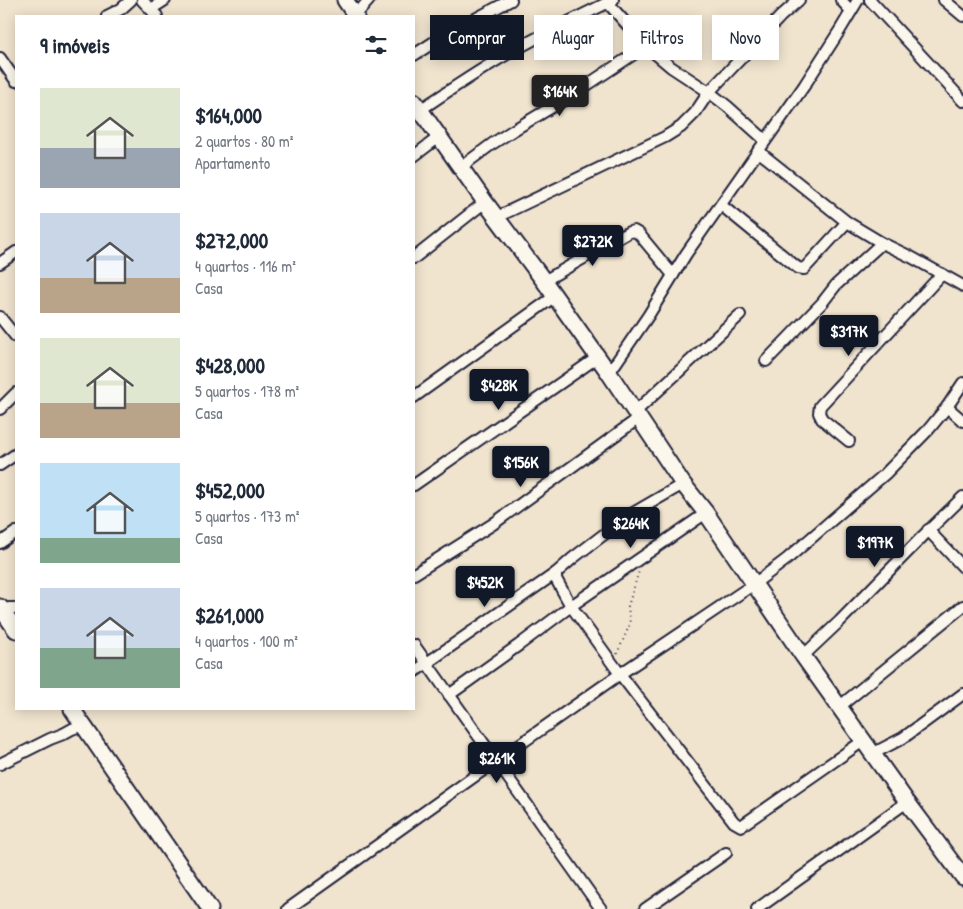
<!DOCTYPE html>
<html lang="pt">
<head>
<meta charset="utf-8">
<style>
  body { margin:0; font-family:"Patrick Hand",sans-serif; background:#f2f2f3; color:#1f2937; height:100vh; display:flex; flex-direction:column; font-size:19px; white-space:nowrap }
  * { box-sizing:border-box; margin:0 }
  p { font-size:16px; color:#747a83 }
  .icon { flex:none; width:28px; height:28px; fill:none; stroke:currentColor; stroke-width:2; stroke-linecap:round; stroke-linejoin:round }
  .map { position:relative; flex:1; overflow:hidden }
  .side { position:absolute; left:15px; top:15px; width:400px; height:695px; display:flex; flex-direction:column; background:#fff; border-radius:0px; box-shadow:0 2px 12px #0003 }
  .side>* { flex:none }
  .hud { position:absolute; left:430px; top:15px; width:458px; height:45px; display:flex; gap:10px }
  .price { position:absolute; translate:-50% -42px; padding:0 11px; border-radius:5px; background:#111827; color:#fff; font-size:16px; line-height:32px; filter:drop-shadow(0 1px 2px #0008) }
  .price::after { content:''; position:absolute; left:50%; top:30px; width:15px; height:11px; margin-left:-8px; background:inherit; clip-path:polygon(0 0,100% 0,50% 100%) }
  .price.on { background:#222; color:#fff }
  ul { padding:0; list-style:none }
  li { display:flex; align-items:center; gap:15px; height:125px; padding:0 25px }
  li span { display:grid; place-items:center; flex:none; width:140px; height:100px; border-radius:0px; color:#555 }
  li>.icon { margin-inline-start:auto }
  span .icon { width:60px; height:60px; fill:#fffc; stroke-width:1 }
  li b { font-size:21px }
  h2 { display:flex; justify-content:space-between; align-items:center; height:60px; padding:0 25px; font-size:21px }
  .chip { padding:0 18px; border-radius:0px; background:#fff; box-shadow:0 2px 12px #0003; font-size:18px; line-height:45px }
  .chip.on { background:#111827; color:#fff }
  .map>svg:first-child { display:block }
</style>
</head>
<body>
<div class="map">
<svg width="963" height="909" viewBox="0 0 963 909">
  <rect width="100%" height="100%" fill="#f0e4cf"/>
  <filter id="ink" filterUnits="userSpaceOnUse"><feTurbulence type="fractalNoise" baseFrequency=".02" numOctaves="2"/><feDisplacementMap in="SourceGraphic" scale="10" xChannelSelector="R" yChannelSelector="G"/><feConvolveMatrix kernelMatrix="1 2 1 2 8 2 1 2 1" color-interpolation-filters="sRGB"/></filter>
  <g filter="url(#ink)">
    <g fill="none" stroke-linecap="round" stroke-linejoin="round">
      <defs>
        <g id="street">
          <polyline points="142,0 157,16"/>
          <polyline points="841,0 851,11"/>
          <polyline points="870,0 963,101"/>
          <polyline points="944,0 963,16"/>
          <polyline points="608,3 646,46 671,67 709,92 727,106 765,140"/>
          <polyline points="151,9 165,0"/>
          <polyline points="107,16 121,9 131,0"/>
          <polyline points="355,16 369,0"/>
          <polyline points="414,55 445,35 511,0"/>
          <polyline points="0,58 16,81"/>
          <path d="M420,110C450,90 479,70 511,52C544,33 579,17 613,0"/>
          <polyline points="758,151 847,222 882,243 911,257 963,286"/>
          <polyline points="414,156 439,137"/>
          <polyline points="461,167 492,144 512,131 572,95 646,46"/>
          <polyline points="721,205 798,268 804,269 847,222"/>
          <polyline points="497,217 665,137 681,127 695,113 709,92 781,16 799,0"/>
          <polyline points="414,258 485,202"/>
          <polyline points="0,263 16,252"/>
          <polyline points="544,281 629,232 634,231 639,234 673,275"/>
          <polyline points="0,317 16,337"/>
          <polyline points="766,361 822,303 836,285 882,243"/>
          <polyline points="609,373 648,316 686,254 804,86 840,30 858,0"/>
          <polyline points="414,397 555,296"/>
          <polyline points="947,407 963,421"/>
          <polyline points="0,409 16,393"/>
          <polyline points="635,412 740,315"/>
          <polyline points="849,441 822,419 819,413 820,406 942,274"/>
          <polyline points="0,465 16,454"/>
          <polyline points="683,484 628,516 573,558 556,573 556,579 571,606 620,674 734,822 741,826 863,741"/>
          <polyline points="414,485 598,357"/>
          <polyline points="928,530 963,567"/>
          <polyline points="0,543 16,532"/>
          <polyline points="414,574 493,524 639,418"/>
          <polyline points="2,610 9,608 16,608"/>
          <polyline points="414,645 601,909"/>
          <polyline points="803,656 840,621 923,536 963,497"/>
          <polyline points="414,672 556,573"/>
          <polyline points="449,695 519,645 571,606 706,513"/>
          <polyline points="839,707 963,606"/>
          <polyline points="872,754 903,738 963,694"/>
          <polyline points="0,764 50,739 63,734 72,729 83,725"/>
          <polyline points="288,909 496,761 620,674 754,584 787,559 885,474 929,429 947,407 963,383"/>
          <polyline points="645,909 726,853"/>
          <polyline points="757,909 907,802"/>
        </g>
        <g id="secondary">
          <polyline points="345,0 356,16"/>
          <polyline points="414,101 485,202 544,281 609,373 683,484 706,513 803,656 907,802 963,877"/>
          <polyline points="0,607 16,630"/>
          <polyline points="72,709 210,909"/>
        </g>
      </defs>
      <!-- street casing -->
      <use href="#street" stroke="#22223b" stroke-width="14"/>
      <!-- secondary casing -->
      <use href="#secondary" stroke="#22223b" stroke-width="19"/>
      <!-- path -->
      <polyline stroke="#22223b" stroke-width="2" stroke-dasharray="1 4" stroke-linecap="butt" points="617,654 630,624 628,606 639,571"/>
      <!-- street -->
      <use href="#street" stroke="#fbf7ec" stroke-width="10"/>
      <!-- secondary -->
      <use href="#secondary" stroke="#fbf7ec" stroke-width="15"/>
    </g>
  </g>
</svg>
<b class="price on" style="left:560px;top:117px">$164K</b>
<b class="price" style="left:593px;top:267px">$272K</b>
<b class="price" style="left:849px;top:357px">$317K</b>
<b class="price" style="left:499px;top:411px">$428K</b>
<b class="price" style="left:521px;top:488px">$156K</b>
<b class="price" style="left:631px;top:549px">$264K</b>
<b class="price" style="left:875px;top:568px">$197K</b>
<b class="price" style="left:485px;top:608px">$452K</b>
<b class="price" style="left:497px;top:784px">$261K</b>
<div class="hud">
<a class="chip on">Comprar</a>
<a class="chip">Alugar</a>
<a class="chip">Filtros</a>
<a class="chip">Novo</a>
</div>
<section class="side">
<h2>9 imóveis<svg class="icon" aria-label="filters" viewBox="0 0 24 24"><path d="M4 7h16M4 17h16"/><circle cx="9" cy="7" r="2"/><circle cx="15" cy="17" r="2"/></svg></h2>
<ul>
<li><span style="background:linear-gradient(#dfe7d0 60%,#9aa5b1 0)"><svg class="icon" aria-label="home" viewBox="0 0 24 24"><path d="M3 11l9-7 9 7M6 9v11h12V9"/></svg></span><div><b>$164,000</b><p>2 quartos · 80 m²</p><p>Apartamento</p></div></li>
<li><span style="background:linear-gradient(#c9d6e8 65%,#b9a48a 0)"><svg class="icon" aria-label="home" viewBox="0 0 24 24"><path d="M3 11l9-7 9 7M6 9v11h12V9"/></svg></span><div><b>$272,000</b><p>4 quartos · 116 m²</p><p>Casa</p></div></li>
<li><span style="background:linear-gradient(#dfe7d0 65%,#b9a48a 0)"><svg class="icon" aria-label="home" viewBox="0 0 24 24"><path d="M3 11l9-7 9 7M6 9v11h12V9"/></svg></span><div><b>$428,000</b><p>5 quartos · 178 m²</p><p>Casa</p></div></li>
<li><span style="background:linear-gradient(#bfe0f5 75%,#7fa58c 0)"><svg class="icon" aria-label="home" viewBox="0 0 24 24"><path d="M3 11l9-7 9 7M6 9v11h12V9"/></svg></span><div><b>$452,000</b><p>5 quartos · 173 m²</p><p>Casa</p></div></li>
<li><span style="background:linear-gradient(#c9d6e8 60%,#7fa58c 0)"><svg class="icon" aria-label="home" viewBox="0 0 24 24"><path d="M3 11l9-7 9 7M6 9v11h12V9"/></svg></span><div><b>$261,000</b><p>4 quartos · 100 m²</p><p>Casa</p></div></li>
</ul>
</section>
</div>
</body>
</html>
